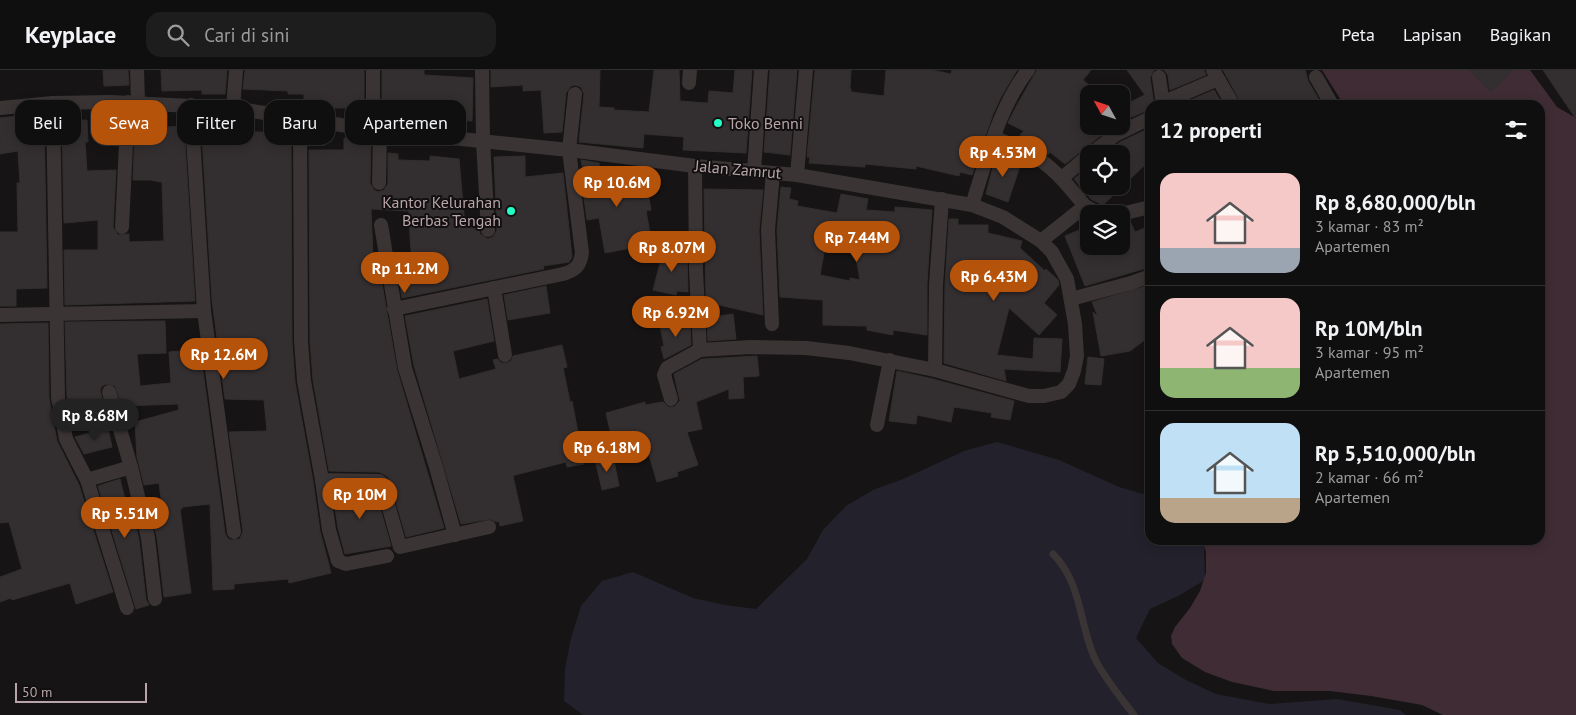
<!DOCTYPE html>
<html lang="id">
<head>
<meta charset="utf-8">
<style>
  body { margin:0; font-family:"PT Sans",sans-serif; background:#1e1d1d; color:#f1f3f6; height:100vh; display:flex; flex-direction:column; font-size:19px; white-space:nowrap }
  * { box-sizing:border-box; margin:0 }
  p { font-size:16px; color:#9c9c9e }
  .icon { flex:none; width:28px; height:28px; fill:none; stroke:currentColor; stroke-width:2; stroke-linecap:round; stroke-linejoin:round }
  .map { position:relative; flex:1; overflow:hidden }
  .side { position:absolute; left:1145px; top:30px; width:400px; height:445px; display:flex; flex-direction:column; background:#100f0f; border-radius:15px; box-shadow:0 2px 12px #0003,0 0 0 1px #302f2f }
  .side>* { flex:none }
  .top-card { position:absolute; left:15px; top:30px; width:475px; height:45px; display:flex; gap:10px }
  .needle { width:32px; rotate:310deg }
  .buttons { position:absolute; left:1080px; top:15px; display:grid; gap:10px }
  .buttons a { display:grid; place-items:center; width:50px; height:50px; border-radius:10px; background:#100f0f; box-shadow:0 2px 12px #0003,0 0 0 1px #302f2f; font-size:25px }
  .scale { position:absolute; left:15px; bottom:12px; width:132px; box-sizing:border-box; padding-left:5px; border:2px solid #b8a4a9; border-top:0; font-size:14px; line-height:18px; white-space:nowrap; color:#b8a4a9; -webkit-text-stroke:4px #110f0f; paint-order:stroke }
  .price { position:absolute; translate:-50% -42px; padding:0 11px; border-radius:18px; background:#b45309; color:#fff; font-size:16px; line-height:32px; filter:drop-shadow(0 1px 2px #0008) }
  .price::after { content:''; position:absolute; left:50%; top:30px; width:15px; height:11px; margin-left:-8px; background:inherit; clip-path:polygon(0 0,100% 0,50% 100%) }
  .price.on { background:#222; color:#fff }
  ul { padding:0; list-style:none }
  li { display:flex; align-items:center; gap:15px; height:125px; padding:0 15px }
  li+li { border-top:1px solid #302f2f }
  li span { display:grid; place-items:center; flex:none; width:140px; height:100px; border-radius:15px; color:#555 }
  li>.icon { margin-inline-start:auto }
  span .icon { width:60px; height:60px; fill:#fffc; stroke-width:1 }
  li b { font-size:21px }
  h2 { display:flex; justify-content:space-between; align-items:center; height:60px; padding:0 15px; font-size:21px }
  .chip { padding:0 18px; border-radius:15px; background:#100f0f; box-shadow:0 2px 12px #0003,0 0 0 1px #302f2f; font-size:18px; line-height:45px }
  .chip.on { background:#b45309; color:#fff }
  header { display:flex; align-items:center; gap:30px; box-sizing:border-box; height:70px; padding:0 25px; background:#100f0f; border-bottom:1px solid #302f2f }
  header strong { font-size:24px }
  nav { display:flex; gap:28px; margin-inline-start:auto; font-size:18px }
  .search { width:350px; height:45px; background:#1e1d1d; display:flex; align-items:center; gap:12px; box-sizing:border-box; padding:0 18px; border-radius:15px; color:#9c9c9e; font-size:19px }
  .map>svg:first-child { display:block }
</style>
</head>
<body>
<header>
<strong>Keyplace</strong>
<div class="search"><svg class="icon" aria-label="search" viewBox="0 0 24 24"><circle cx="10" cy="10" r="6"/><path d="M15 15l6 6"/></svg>Cari di sini</div>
<nav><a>Peta</a><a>Lapisan</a><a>Bagikan</a></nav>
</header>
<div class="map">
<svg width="1576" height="645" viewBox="0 0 1576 645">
  <rect width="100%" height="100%" fill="#161414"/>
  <!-- green -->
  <polygon fill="#23222c" points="997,372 1059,390 1119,417 1150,426 1150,470 1201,470 1204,477 1205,510 1178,526 1150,539 1136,568 1158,593 1186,610 1216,624 1269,634 1337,629 1400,640 1406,645 583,645 564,631 565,599 571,568 581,536 602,511 633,502 693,528 725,535 756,539 807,489 823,460 846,436 873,420 903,409 964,381"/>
  <!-- water -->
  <polygon fill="#402c35" points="1322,0 1530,0 1557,37 1576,48 1576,645 1443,645 1422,635 1371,626 1330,621 1274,621 1232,612 1205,602 1182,588 1172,574 1171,566 1175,557 1190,538 1200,521 1206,503 1206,482 1202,470 1540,470 1540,35 1344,35"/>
  <!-- building -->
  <g fill="#332e2f" stroke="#322e2e" fill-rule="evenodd">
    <polygon points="103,0 128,0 129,15 104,16"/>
    <polygon points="161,0 227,0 225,24 202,24 202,20 162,21"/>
    <polygon points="245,0 364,0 364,38 304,38 304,24 288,24 288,21 243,19"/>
    <polygon points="382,0 424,0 424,5 473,8 472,51 433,49 433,51 407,49 407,46 382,46"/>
    <polygon points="491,0 600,0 599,37 614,38 614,40 649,42 654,0 679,0 680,31 708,33 709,21 733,23 735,0 752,0 746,83 683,80 684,67 644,64 643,78 579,72 584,24 581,17 575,15 571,16 566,23 562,62 544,63 541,20 523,21 523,15 491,17"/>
    <polygon points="770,0 797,0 790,85 764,82"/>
    <polygon points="815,0 851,0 850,19 851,19 851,22 884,26 886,0 932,0 951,4 952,0 1017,0 1001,27 993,44 972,105 960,102 959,106 916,96 916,99 865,94 865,97 809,93 810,87 807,87"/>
    <polygon points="1037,0 1091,0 1083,10 1089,15 1089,56 1113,56 1065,94 1050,82 1048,85 1031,74 1020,65 1024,61 1008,53 1017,35"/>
    <polygon points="1127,0 1154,0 1150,8 1154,35 1150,35 1150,39 1132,47 1127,35 1124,35 1145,25"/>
    <polygon points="1164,0 1204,0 1206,5 1170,20 1168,5"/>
    <polygon points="1223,0 1305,0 1308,11 1322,35 1242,35"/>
    <polygon points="1470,0 1513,0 1491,22"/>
    <polygon points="1543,0 1576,0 1576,49"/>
    <polygon points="1214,20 1223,35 1179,35"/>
    <polygon points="44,43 47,218 16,219 16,236 0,236 0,162 18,162 17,113 20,113 18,81 0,84 0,48"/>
    <polygon points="87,50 88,72 85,72 87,101 116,100 113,157 118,165 129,164 129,172 164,171 162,112 150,110 133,110 135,59 184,56 195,231 65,235 64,180 98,180 98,150 64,153 62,51"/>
    <polygon points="218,50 219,59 239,58 239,62 291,62 292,271 295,312 313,411 320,461 331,503 289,513 288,509 234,514 234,519 213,520 210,434 182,437 182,439 180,439 191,523 164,527 157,467 151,445 163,443 159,413 144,415 137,387 135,352 179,340 178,334 122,336 115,316 107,314 102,316 100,320 104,336 69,338 67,327 65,252 165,251 166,283 137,284 140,316 171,313 169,282 200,279 225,463 227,468 231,470 240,469 243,461 229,362 267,361 264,330 225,329 212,230 201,51"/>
    <polygon points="1150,58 1150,90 1103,135 1091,129 1074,109 1089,97 1089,118 1091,116 1121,116 1121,84 1105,84 1120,72"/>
    <polygon points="344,68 371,69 370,113 374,120 378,122 384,120 388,114 388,83 398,84 398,90 430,91 430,86 459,89 465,156 479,154 480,164 488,169 493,167 497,160 494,87 525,86 525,107 563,103 572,187 569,192 543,196 544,199 402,228 399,207 413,205 410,167 409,141 371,139 374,209 381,208 397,300 444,458 406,467 390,411 387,406 379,402 329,401 313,310 310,271 309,80 344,80"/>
    <polygon points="1000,86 1021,93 1008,132 986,124 994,93"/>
    <polygon points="581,90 599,93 601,108 621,104 622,110 645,106 651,140 646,141 652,174 605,183 599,148 587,150 580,100 583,100"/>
    <path d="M781,117L791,118L789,129L798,131L797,136L837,143L841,124L868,129L866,140L895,142V137L932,140L927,214V265L893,260V265L867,260V256L823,255V230L780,227L777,160ZM826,172L854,177L860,210L850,208V211L820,205Z"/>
    <polygon points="704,119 763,120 759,160 763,245 706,232"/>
    <polygon points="949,149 958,149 958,155 988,155 988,163 1022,171 1020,178 1045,201 1046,199 1058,210 1059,215 1044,233 1057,245 1039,265 1009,238 997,285 1033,289 1034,268 1062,269 1060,302 1004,299 1006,311 944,293 945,215"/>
    <polygon points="1130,151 1135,162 1150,156 1150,197 1085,216 1065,166 1089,156 1089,176 1121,176 1121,153"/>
    <polygon points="664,178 687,184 688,222 677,221 676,225 653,220"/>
    <polygon points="1150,215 1150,266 1130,281 1101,286 1093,242 1098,247 1092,232"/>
    <polygon points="546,216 550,243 508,250 504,225"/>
    <polygon points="487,229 494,271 453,281 459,309 496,299 493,290 498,289 501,293 507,293 511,291 513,286 562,275 567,297 563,298 570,332 572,331 584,394 567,397 566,392 515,405 513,406 523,451 500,456 499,451 496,452 491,449 461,454 414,296 405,246"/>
    <polygon points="733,244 736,269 708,271 707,248"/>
    <polygon points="690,251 691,275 664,289 661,277 664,276 660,256"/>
    <polygon points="48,253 49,328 57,371 79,415 113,522 76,534 70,513 12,530 11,528 0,532 0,507 22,499 9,452 0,453 0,254"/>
    <polygon points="757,286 759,306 743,307 744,328 729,329 729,319 696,332 702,359 687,362 698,395 677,402 678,406 657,412 646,375 615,382 606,343 645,332 645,335 663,332 668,337 674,337 680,331 674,304 702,289"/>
    <polygon points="1088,287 1104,289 1101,315 1085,314"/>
    <polygon points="897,301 933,309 1014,331 1010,350 991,347 992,343 954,337 951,352 917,345 916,354 889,351"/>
    <polygon points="108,358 112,377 84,384 75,367"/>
    <polygon points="613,386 619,416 602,420 595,389"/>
    <polygon points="120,409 131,453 135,452 139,470 146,530 149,535 136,539 98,416"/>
    <polygon points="332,419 375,420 391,476 345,484 338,458"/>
  </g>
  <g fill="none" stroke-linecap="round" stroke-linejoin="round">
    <!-- service -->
    <path stroke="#3b3435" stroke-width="7" d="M1053,484C1083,514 1079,557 1096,591C1106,610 1121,628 1134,645"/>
    <!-- minor -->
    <g stroke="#3b3435" stroke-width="14">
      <polyline points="137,0 138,32"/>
      <polyline points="482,0 483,71 488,160"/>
      <polyline points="1213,0 1233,35"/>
      <polyline points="1159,7 1163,35"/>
      <polyline points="1316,7 1332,35"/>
      <polyline points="689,13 690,0"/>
      <polyline points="1164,32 1218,9"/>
      <polyline points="53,33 58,328 66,369 87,410 127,538"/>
      <polyline points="191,35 204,241 234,462"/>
      <polyline points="0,38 53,33 110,32 233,38 373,60 569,80 695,96 797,105 972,135 1003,147 1041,171 1052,182 1067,209 1075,254 1077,286 1074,301 1069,314 1061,322 1044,326 1029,326 935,300 849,283 806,278 751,277 700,280 667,298 664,305 671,329"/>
      <polyline points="233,38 236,0"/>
      <polyline points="300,48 301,271 304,311 322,410 379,411 382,413 400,477 489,457"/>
      <polyline points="373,60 373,0"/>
      <path d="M994,67C1006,73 1020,78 1032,85C1054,97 1069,117 1085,136"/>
      <polyline points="1091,84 1115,65 1150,48"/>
      <polyline points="695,96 696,200 700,280"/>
      <polyline points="754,101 761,0"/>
      <polyline points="797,105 806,0"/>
      <polyline points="1062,108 1089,85"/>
      <polyline points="379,113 380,60"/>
      <path d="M972,135C987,89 998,39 1028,0"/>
      <polyline points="1121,144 1150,137"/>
      <polyline points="381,155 405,298 436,397 455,465"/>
      <polyline points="122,157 128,32"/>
      <polyline points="1041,171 1085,136 1100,144"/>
      <polyline points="494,218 505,285"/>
      <polyline points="1071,229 1131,213 1150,206"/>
      <path d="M394,239L563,204C576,200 580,196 582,183L569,80L575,24"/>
      <polyline points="0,245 204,241"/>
      <polyline points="772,254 768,160 773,103"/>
      <polyline points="935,300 936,215 942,129"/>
      <polyline points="877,355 890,290"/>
      <polyline points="131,397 148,468 155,529"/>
      <polyline points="87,410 131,397 109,322"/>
      <polyline points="322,410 329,460 338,491 346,494 387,486"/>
    </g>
  </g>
  <!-- markers -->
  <g fill="#23ffc7" stroke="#110f0f" stroke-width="2">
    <circle cx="718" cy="53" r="5"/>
    <circle cx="511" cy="141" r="5"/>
  </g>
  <g text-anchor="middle" stroke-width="4" stroke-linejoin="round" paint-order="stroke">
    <!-- poi labels -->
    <g font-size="16" fill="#b8a4a9" stroke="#110f0f" text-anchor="start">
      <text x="728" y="59">Toko Benni</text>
      <text x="501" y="138" text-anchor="end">Kantor Kelurahan<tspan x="501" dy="18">Berbas Tengah</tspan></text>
    </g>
    <!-- street labels -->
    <g font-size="16" fill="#b8a4a9" stroke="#110f0f">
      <text transform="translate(738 99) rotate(5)" y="6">Jalan Zamrut</text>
    </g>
  </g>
</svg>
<div class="buttons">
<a><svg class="needle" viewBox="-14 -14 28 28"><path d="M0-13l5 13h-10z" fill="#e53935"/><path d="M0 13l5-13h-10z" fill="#9c9c9e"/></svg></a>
<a><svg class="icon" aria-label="locate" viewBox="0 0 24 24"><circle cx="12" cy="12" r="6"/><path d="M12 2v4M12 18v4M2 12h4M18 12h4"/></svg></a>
<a><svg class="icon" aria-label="layers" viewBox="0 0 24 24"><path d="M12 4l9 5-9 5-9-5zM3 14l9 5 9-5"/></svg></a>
</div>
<div class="scale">50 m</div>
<b class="price" style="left:1003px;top:108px">Rp 4.53M</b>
<b class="price" style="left:617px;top:138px">Rp 10.6M</b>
<b class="price" style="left:857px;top:193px">Rp 7.44M</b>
<b class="price" style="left:672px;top:203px">Rp 8.07M</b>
<b class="price" style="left:405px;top:224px">Rp 11.2M</b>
<b class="price" style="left:994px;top:232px">Rp 6.43M</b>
<b class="price" style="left:676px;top:268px">Rp 6.92M</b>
<b class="price" style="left:224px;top:310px">Rp 12.6M</b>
<b class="price on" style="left:95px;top:371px">Rp 8.68M</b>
<b class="price" style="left:607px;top:403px">Rp 6.18M</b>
<b class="price" style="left:360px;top:450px">Rp 10M</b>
<b class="price" style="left:125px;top:469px">Rp 5.51M</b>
<div class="top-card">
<a class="chip">Beli</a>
<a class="chip on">Sewa</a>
<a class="chip">Filter</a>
<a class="chip">Baru</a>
<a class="chip">Apartemen</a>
</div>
<section class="side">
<h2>12 properti<svg class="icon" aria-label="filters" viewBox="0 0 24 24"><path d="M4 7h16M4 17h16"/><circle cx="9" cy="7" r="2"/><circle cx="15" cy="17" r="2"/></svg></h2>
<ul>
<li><span style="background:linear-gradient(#f6c9c9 75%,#9aa5b1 0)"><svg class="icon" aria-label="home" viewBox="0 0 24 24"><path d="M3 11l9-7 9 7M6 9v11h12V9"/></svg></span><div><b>Rp 8,680,000/bln</b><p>3 kamar · 83 m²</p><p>Apartemen</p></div></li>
<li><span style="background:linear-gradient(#f6c9c9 70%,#8fb573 0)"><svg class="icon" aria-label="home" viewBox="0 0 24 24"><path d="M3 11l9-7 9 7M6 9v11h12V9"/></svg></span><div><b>Rp 10M/bln</b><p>3 kamar · 95 m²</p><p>Apartemen</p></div></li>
<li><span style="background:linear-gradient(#bfe0f5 75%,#b9a48a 0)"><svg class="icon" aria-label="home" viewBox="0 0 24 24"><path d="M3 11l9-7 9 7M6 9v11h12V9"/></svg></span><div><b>Rp 5,510,000/bln</b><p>2 kamar · 66 m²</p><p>Apartemen</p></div></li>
</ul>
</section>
</div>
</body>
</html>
